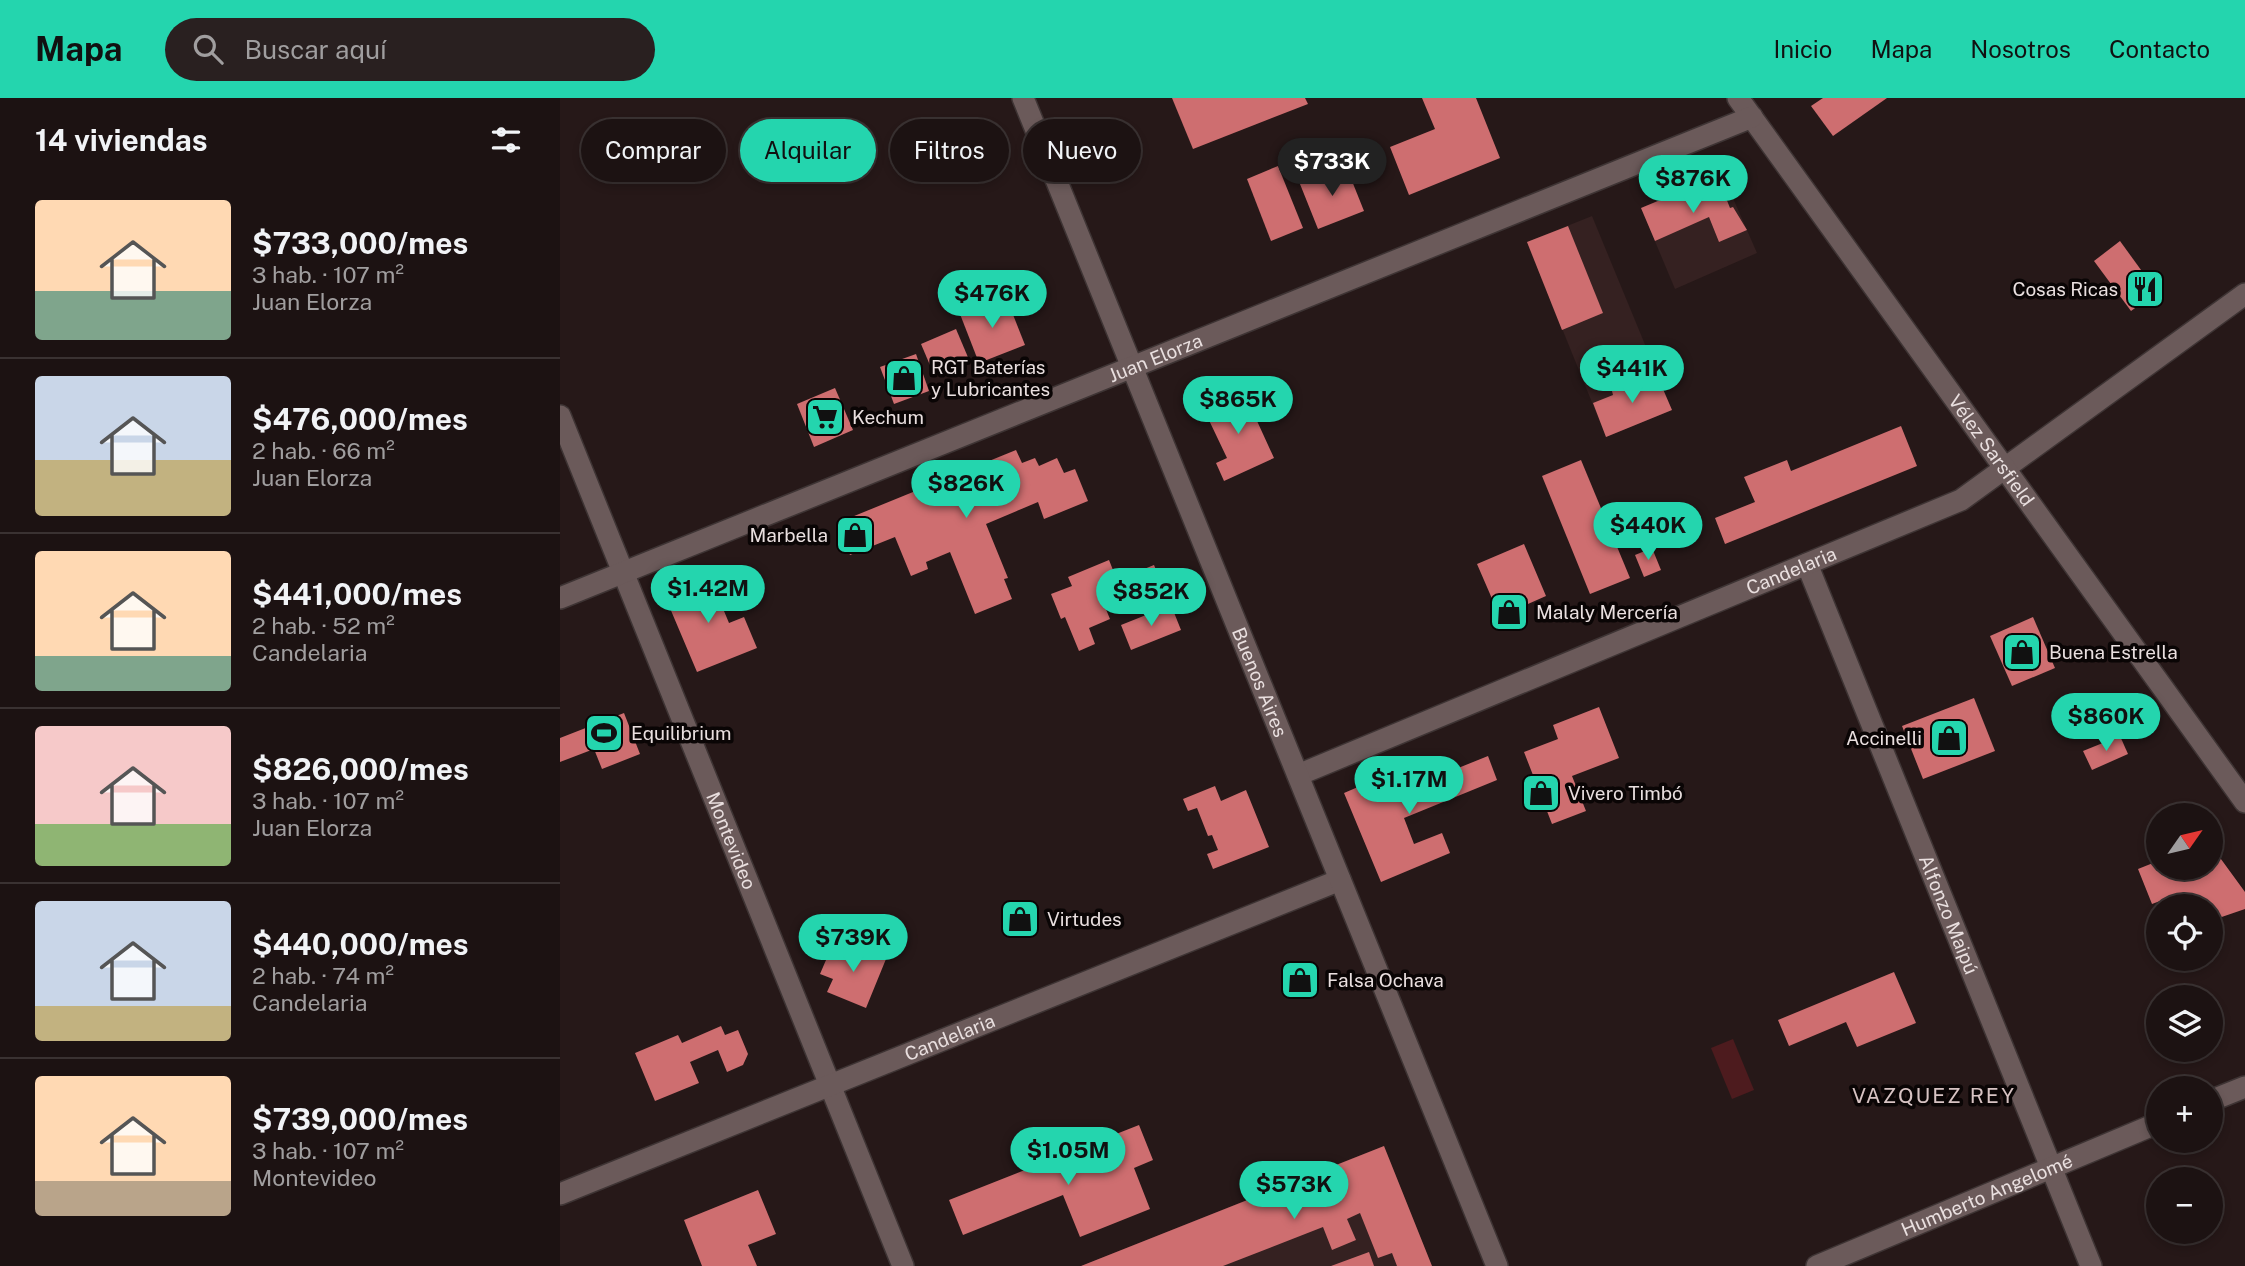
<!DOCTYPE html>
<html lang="es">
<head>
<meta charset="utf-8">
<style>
  body { margin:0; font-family:"Public Sans",sans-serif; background:#292020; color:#f1f3f6; height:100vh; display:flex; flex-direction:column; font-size:26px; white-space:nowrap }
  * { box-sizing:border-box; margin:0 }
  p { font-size:23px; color:#a09e9f }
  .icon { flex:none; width:38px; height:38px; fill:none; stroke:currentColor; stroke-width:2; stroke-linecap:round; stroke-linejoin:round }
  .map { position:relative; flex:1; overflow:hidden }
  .details { display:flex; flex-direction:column; background:#1c1212; width:560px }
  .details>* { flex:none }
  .hud { position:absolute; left:21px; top:21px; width:665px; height:63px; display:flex; gap:14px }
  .needle { width:46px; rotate:56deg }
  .buttons { position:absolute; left:1586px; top:705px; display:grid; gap:14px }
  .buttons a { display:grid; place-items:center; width:77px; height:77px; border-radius:50%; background:#1c1212; box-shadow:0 4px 10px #0003,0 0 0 2px #3a3232; font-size:35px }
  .price { position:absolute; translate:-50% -60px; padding:0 16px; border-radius:24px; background:#24d5ae; color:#111; font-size:23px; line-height:46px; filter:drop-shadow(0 2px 4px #0008) }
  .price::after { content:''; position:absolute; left:50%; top:42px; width:21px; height:16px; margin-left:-10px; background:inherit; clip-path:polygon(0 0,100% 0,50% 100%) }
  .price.selected { background:#222; color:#fff }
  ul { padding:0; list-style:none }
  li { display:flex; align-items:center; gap:21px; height:175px; padding:0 35px }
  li+li { border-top:2px solid #3a3232 }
  li span { display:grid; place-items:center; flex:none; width:196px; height:140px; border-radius:7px; color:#555 }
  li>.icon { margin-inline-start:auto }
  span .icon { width:84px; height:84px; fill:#fffc; stroke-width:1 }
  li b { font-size:30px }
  h2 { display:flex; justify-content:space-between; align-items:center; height:84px; padding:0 35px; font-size:30px }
  .pill { padding:0 24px; border-radius:32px; background:#1c1212; box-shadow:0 4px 10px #0003,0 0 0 2px #3a3232; font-size:24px; line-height:63px }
  .pill.selected { background:#24d5ae; color:#111 }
  header { display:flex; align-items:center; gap:42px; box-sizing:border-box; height:98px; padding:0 35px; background:#24d5ae; color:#111 }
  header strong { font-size:33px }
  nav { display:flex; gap:38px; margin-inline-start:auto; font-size:24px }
  .search { width:490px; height:63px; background:#292020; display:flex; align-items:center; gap:18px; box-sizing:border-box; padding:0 24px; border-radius:38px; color:#a09e9f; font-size:26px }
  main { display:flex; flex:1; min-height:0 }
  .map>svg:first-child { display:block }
</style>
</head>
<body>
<header>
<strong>Mapa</strong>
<div class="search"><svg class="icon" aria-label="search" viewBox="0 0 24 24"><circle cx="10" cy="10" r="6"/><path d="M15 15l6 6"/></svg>Buscar aquí</div>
<nav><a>Inicio</a><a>Mapa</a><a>Nosotros</a><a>Contacto</a></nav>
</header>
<main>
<section class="details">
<h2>14 viviendas<svg class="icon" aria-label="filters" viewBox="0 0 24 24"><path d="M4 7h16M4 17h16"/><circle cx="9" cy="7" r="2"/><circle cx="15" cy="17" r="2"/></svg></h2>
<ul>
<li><span style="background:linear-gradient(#ffd9b3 65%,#7fa58c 0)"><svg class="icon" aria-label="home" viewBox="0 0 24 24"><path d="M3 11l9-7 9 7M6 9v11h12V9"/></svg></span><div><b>$733,000/mes</b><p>3 hab. · 107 m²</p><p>Juan Elorza</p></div></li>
<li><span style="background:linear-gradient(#c9d6e8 60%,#c2b280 0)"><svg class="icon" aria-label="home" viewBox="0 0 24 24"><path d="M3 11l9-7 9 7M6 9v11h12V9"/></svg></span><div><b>$476,000/mes</b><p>2 hab. · 66 m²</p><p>Juan Elorza</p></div></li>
<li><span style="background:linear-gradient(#ffd9b3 75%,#7fa58c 0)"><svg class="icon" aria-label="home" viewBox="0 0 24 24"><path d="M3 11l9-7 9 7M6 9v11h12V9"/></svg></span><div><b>$441,000/mes</b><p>2 hab. · 52 m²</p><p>Candelaria</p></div></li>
<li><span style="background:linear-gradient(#f6c9c9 70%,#8fb573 0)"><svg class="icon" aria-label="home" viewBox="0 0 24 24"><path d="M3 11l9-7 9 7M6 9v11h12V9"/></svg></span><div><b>$826,000/mes</b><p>3 hab. · 107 m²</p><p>Juan Elorza</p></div></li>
<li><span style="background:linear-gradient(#c9d6e8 75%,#c2b280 0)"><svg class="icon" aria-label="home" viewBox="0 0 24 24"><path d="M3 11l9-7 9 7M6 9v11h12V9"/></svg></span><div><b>$440,000/mes</b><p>2 hab. · 74 m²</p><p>Candelaria</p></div></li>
<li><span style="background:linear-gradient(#ffd9b3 75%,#b9a48a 0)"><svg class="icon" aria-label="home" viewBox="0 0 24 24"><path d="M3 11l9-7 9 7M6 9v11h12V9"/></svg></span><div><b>$739,000/mes</b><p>3 hab. · 107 m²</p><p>Montevideo</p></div></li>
</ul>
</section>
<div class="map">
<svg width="1685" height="1168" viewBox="0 0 1685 1168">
  <rect width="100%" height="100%" fill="#261818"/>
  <!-- built -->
  <g fill="#352121">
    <polygon points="1162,75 1197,155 1115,191 1081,110"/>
    <polygon points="1032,118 1112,312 1046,339 967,144"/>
    <polygon points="824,1048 872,1168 521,1168 770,1069"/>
  </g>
  <!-- green -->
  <polygon fill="#4d1b1e" points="1173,941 1194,992 1172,1001 1151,950"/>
  <!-- building -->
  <g fill="#ce6e70">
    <polygon points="612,0 745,0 748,6 633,51"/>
    <polygon points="862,0 916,0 940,60 849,97 830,49 875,31"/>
    <polygon points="1263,0 1327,0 1273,38 1251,8"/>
    <polygon points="718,68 743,130 711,143 687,81"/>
    <polygon points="786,68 804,113 758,131 740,86"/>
    <polygon points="1147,90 1164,95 1170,110 1173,109 1187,132 1159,144 1149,119 1095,143 1081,110 1117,95 1120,102"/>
    <polygon points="1008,128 1043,215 1002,232 967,144"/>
    <polygon points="1560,143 1597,194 1571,213 1534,163"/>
    <polygon points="446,199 465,247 419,265 400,216"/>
    <polygon points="396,231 410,264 375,279 361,246"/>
    <polygon points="356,256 369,293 334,306 320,269"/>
    <polygon points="1096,275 1112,312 1046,339 1033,305 1053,297 1052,293"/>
    <polygon points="275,290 293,332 254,349 237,306"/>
    <polygon points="663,292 670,308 687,301 714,360 664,383 656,365 667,360 647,318 656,315 648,298"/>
    <polygon points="1341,328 1357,368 1165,446 1155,420 1195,404 1184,379 1227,362 1231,373"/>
    <polygon points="456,352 462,365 475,360 479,368 497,360 504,375 515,371 528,403 484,421 478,404 426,426 448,480 444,481 452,501 415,516 390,454 366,464 368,471 351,478 335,439 290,457 277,425"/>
    <polygon points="1021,362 1070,480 1030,496 982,378"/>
    <polygon points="964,446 986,498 959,510 965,524 946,533 917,466"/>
    <polygon points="1092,450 1101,472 1084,479 1075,457"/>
    <polygon points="549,462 557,482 594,467 607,499 599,502 596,494 558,510 553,500 543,504 550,521 529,530 535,546 519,553 505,519 501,521 491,496 512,488 508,479"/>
    <polygon points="149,477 169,525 184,519 197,550 137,574 104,496"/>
    <polygon points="611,507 621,532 571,552 561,527"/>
    <polygon points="1473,519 1495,570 1452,588 1430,538"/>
    <polygon points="1414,600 1435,653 1363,681 1342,628"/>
    <polygon points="1039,609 1059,660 1012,678 1026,713 992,726 964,654 998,641 993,627"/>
    <polygon points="64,615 80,656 42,671 34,651 0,664 0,640"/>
    <polygon points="1560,638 1568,656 1532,672 1523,653"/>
    <polygon points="928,658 937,682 844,720 854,746 882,735 890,755 821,784 784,695 826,677 832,693 860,682 861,685"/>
    <polygon points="655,688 661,703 686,692 709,749 653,771 647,756 658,752 652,737 648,738 637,710 628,713 623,701"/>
    <polygon points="1650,746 1685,794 1685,811 1650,823 1650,808 1618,808 1627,805 1624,794 1592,806 1578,771 1598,763 1598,770 1650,770"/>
    <polygon points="262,827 267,838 258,852 251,855 243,835"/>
    <polygon points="291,846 326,861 306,910 267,894 273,881 260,876 272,848 288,855"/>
    <polygon points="1334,874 1356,925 1297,949 1286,924 1229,948 1218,922"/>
    <polygon points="161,928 165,937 178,932 188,956 183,967 167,974 158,952 130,964 139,985 95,1003 75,955 118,937 122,945"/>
    <polygon points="579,1027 593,1062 574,1070 590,1111 520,1139 503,1097 403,1137 389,1102"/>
    <polygon points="824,1048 872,1168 837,1168 832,1155 818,1160 800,1115 787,1121 796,1142 772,1152 763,1129 663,1168 521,1168"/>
    <polygon points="198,1092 216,1136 188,1147 197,1168 142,1168 124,1122"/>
    <polygon points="809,1154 814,1168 771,1168"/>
  </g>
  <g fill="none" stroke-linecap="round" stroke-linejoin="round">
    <defs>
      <g id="street">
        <polyline points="463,0 572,269"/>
        <path id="s1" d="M0,318L343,1168"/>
        <path id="s2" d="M1247,466L1531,1168"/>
        <path id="s3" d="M738,677L1401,402L1685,196"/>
        <polyline points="1650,1003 1685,989"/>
        <path id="s4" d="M0,1096L780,782"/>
        <path id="s5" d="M1257,1168L1598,1025"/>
      </g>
      <g id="secondary">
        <path id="s6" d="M1178,0L1685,704"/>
        <path id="s7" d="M572,269L937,1168"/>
        <path id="s8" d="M0,500L1192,19"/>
      </g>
    </defs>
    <!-- street casing -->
    <use href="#street" stroke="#3e3434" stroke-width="24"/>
    <!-- secondary casing -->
    <use href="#secondary" stroke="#3e3434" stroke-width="24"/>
    <!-- street -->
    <use href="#street" stroke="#6b5a5a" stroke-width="21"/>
    <!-- secondary -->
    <use href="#secondary" stroke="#6b5a5a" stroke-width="21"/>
  </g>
  <!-- icons -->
  <defs>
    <symbol id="restaurant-square" viewBox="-11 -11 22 22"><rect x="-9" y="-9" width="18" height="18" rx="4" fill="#24d5ae" stroke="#0a0505"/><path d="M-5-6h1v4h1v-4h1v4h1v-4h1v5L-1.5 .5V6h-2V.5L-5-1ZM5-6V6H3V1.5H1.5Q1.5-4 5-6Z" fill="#111"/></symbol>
    <symbol id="shop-square" viewBox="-11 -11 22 22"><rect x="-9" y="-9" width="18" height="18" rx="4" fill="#24d5ae" stroke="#0a0505"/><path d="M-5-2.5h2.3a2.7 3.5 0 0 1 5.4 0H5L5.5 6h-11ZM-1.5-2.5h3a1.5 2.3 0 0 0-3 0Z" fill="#111"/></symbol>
    <symbol id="supermarket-square" viewBox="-11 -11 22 22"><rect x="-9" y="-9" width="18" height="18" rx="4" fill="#24d5ae" stroke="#0a0505"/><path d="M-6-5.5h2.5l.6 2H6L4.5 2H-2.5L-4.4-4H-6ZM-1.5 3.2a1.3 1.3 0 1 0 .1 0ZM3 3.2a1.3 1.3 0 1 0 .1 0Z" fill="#111"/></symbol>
    <symbol id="stadium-square" viewBox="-11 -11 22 22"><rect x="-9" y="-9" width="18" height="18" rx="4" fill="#24d5ae" stroke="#0a0505"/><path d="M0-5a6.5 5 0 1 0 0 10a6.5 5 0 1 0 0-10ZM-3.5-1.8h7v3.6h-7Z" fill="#111"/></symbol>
  </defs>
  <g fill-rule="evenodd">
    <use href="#restaurant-square" x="1563" y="169" width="44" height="44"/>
    <use href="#shop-square" x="322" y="258" width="44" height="44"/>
    <use href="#supermarket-square" x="243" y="297" width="44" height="44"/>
    <use href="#shop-square" x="273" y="415" width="44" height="44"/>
    <use href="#shop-square" x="927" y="492" width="44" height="44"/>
    <use href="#shop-square" x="1440" y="532" width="44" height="44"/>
    <use href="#stadium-square" x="22" y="613" width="44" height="44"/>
    <use href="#shop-square" x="1367" y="618" width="44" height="44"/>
    <use href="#shop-square" x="959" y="673" width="44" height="44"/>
    <use href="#shop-square" x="438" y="799" width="44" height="44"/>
    <use href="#shop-square" x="718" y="860" width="44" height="44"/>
  </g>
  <g text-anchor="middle" stroke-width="7" stroke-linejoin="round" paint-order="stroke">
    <!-- poi labels -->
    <g font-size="19" fill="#e9dfdf" stroke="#0a0505" text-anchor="start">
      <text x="1558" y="198" text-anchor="end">Cosas Ricas</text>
      <text x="371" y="276">RGT Baterías<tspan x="371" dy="22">y Lubricantes</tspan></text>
      <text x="292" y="326">Kechum</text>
      <text x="268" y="444" text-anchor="end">Marbella</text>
      <text x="976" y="521">Malaly Mercería</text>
      <text x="1489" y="561">Buena Estrella</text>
      <text x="71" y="642">Equilibrium</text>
      <text x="1362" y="647" text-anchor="end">Accinelli</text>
      <text x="1008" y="702">Vivero Timbó</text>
      <text x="487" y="828">Virtudes</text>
      <text x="767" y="889">Falsa Ochava</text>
    </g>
    <!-- street labels -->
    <g font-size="19" fill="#e9dfdf" stroke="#0a0505">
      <text dy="7" stroke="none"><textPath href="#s8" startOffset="642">Juan Elorza</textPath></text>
      <text dy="7" stroke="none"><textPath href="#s6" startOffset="434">Vélez Sarsfield</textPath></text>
      <text dy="7" stroke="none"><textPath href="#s3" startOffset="534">Candelaria</textPath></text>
      <text dy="7" stroke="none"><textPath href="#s7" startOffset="340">Buenos Aires</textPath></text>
      <text dy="7" stroke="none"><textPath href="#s1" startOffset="458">Montevideo</textPath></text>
      <text dy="7" stroke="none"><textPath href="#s2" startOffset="378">Alfonzo Maipú</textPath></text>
      <text dy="7" stroke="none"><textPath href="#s4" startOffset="420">Candelaria</textPath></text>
      <text dy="7" stroke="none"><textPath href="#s5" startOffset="184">Humberto Angelomé</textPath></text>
    </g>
    <!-- neighbourhood labels -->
    <g font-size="21" letter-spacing="2" fill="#d7c3c3" stroke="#0a0505">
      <text x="1374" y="1005">VAZQUEZ REY</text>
    </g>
  </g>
</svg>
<div class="buttons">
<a><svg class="needle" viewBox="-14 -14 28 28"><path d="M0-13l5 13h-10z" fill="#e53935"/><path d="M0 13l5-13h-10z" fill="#a09e9f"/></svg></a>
<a><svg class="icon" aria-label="locate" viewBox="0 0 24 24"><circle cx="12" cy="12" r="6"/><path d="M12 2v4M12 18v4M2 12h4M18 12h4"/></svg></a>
<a><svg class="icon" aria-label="layers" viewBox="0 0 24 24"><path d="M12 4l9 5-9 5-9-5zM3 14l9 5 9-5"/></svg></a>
<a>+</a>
<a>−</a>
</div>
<b class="price selected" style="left:772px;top:100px">$733K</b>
<b class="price" style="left:1133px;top:117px">$876K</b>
<b class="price" style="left:432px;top:232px">$476K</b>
<b class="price" style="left:1072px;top:307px">$441K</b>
<b class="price" style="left:678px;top:338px">$865K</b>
<b class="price" style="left:406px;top:422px">$826K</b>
<b class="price" style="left:1088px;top:464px">$440K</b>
<b class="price" style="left:148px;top:527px">$1.42M</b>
<b class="price" style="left:591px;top:530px">$852K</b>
<b class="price" style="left:1546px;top:655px">$860K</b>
<b class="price" style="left:849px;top:718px">$1.17M</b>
<b class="price" style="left:293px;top:876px">$739K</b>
<b class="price" style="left:508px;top:1089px">$1.05M</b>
<b class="price" style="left:734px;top:1123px">$573K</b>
<div class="hud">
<a class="pill">Comprar</a>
<a class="pill selected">Alquilar</a>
<a class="pill">Filtros</a>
<a class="pill">Nuevo</a>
</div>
</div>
</main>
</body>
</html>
